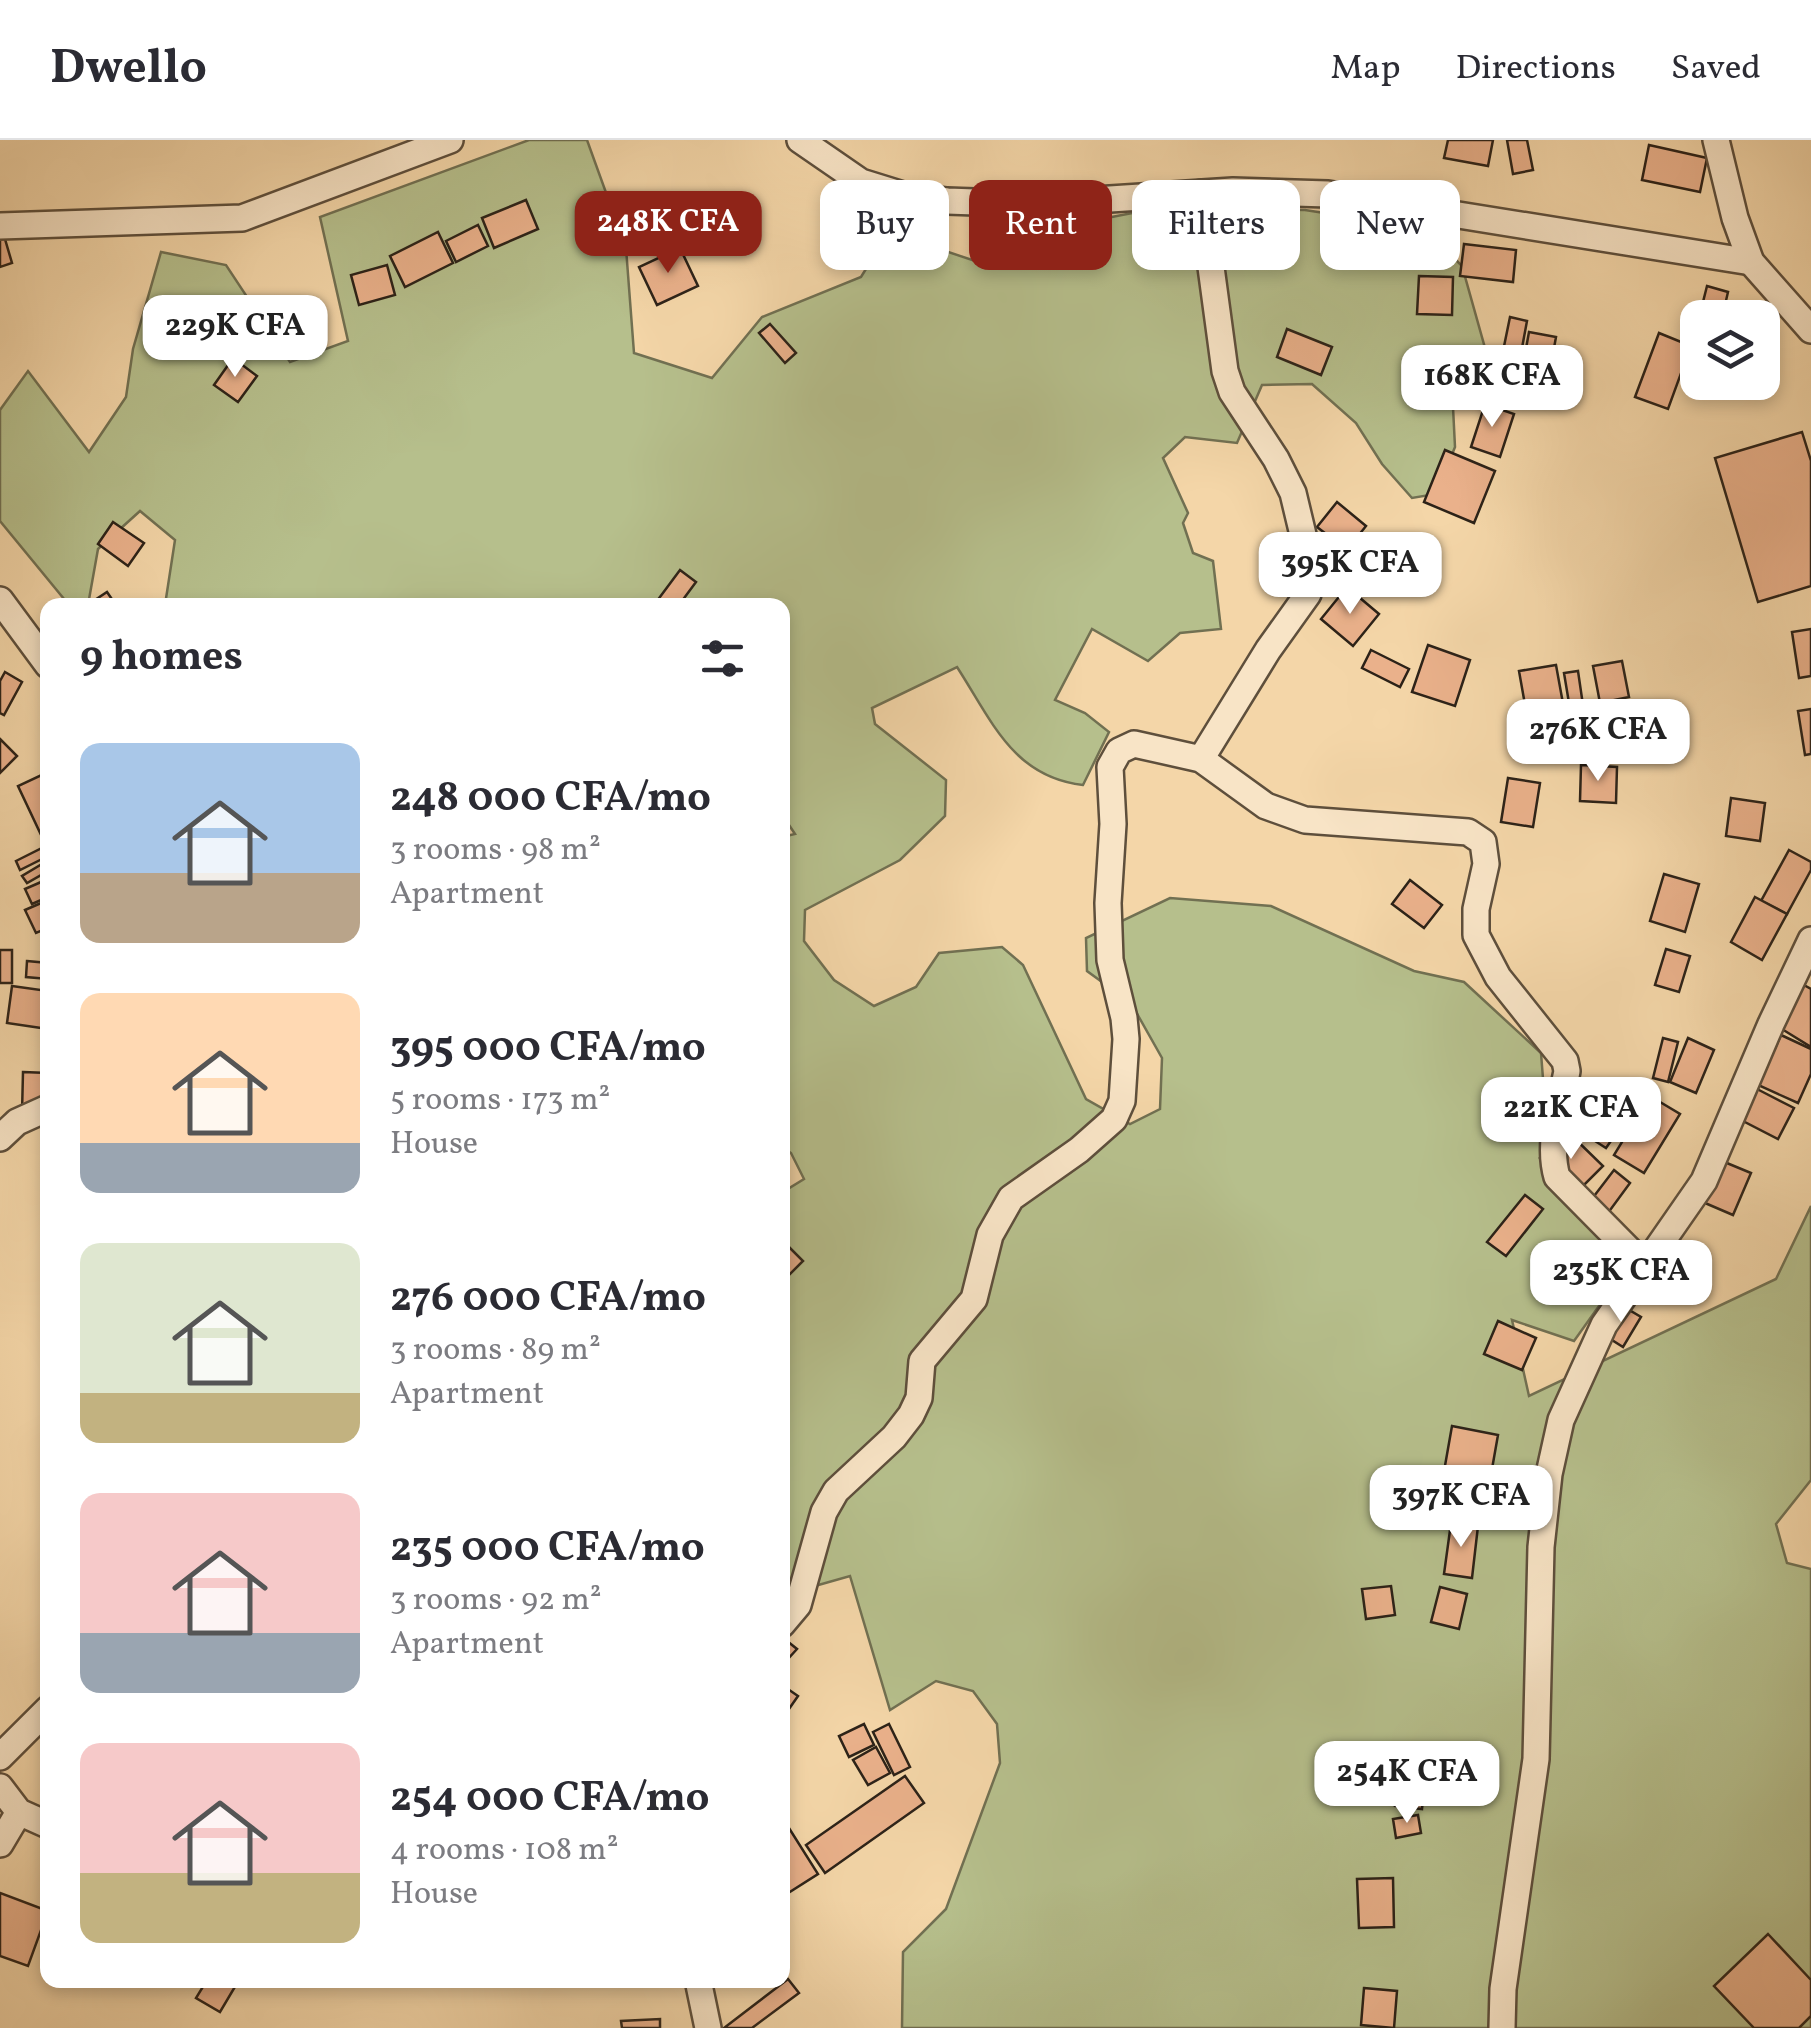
<!DOCTYPE html>
<html lang="en">
<head>
<meta charset="utf-8">
<style>
  body { margin:0; font-family:Vollkorn,serif; background:#f7f7f7; color:#2b2b33; height:100vh; display:flex; flex-direction:column; font-size:38px; white-space:nowrap }
  * { box-sizing:border-box; margin:0 }
  p { font-size:32px; color:#7c7c81 }
  .icon { flex:none; width:55px; height:55px; fill:none; stroke:currentColor; stroke-width:2; stroke-linecap:round; stroke-linejoin:round }
  .map { position:relative; flex:1; overflow:hidden }
  .sheet { position:absolute; left:40px; top:458px; width:750px; height:1390px; display:flex; flex-direction:column; background:#fff; border-radius:20px; box-shadow:0 5px 15px #0003 }
  .sheet>* { flex:none }
  .banner { position:absolute; left:820px; top:40px; width:840px; height:90px; display:flex; gap:20px }
  .tools { position:absolute; left:1680px; top:160px; display:grid; gap:20px }
  .tools a { display:grid; place-items:center; width:100px; height:100px; border-radius:20px; background:#fff; box-shadow:0 5px 15px #0003; font-size:50px }
  .price { position:absolute; translate:-50% -85px; padding:0 22px; border-radius:20px; background:#fff; color:#222; font-size:32px; line-height:65px; filter:drop-shadow(0 2px 5px #0008) }
  .price::after { content:''; position:absolute; left:50%; top:60px; width:30px; height:22px; margin-left:-15px; background:inherit; clip-path:polygon(0 0,100% 0,50% 100%) }
  .price.current { background:#8f2418; color:#fff }
  ul { padding:0; list-style:none }
  li { display:flex; align-items:center; gap:30px; height:250px; padding:0 40px }
  li span { display:grid; place-items:center; flex:none; width:280px; height:200px; border-radius:20px; color:#555 }
  li>.icon { margin-inline-start:auto }
  span .icon { width:120px; height:120px; fill:#fffc; stroke-width:1 }
  li b { font-size:42px }
  h2 { display:flex; justify-content:space-between; align-items:center; height:120px; padding:0 40px; font-size:42px }
  .tag { padding:0 35px; border-radius:20px; background:#fff; box-shadow:0 5px 15px #0003; font-size:35px; line-height:90px }
  .tag.current { background:#8f2418; color:#fff }
  header { display:flex; align-items:center; gap:60px; box-sizing:border-box; height:140px; padding:0 50px; background:#fff; border-bottom:2px solid #e1e1e2 }
  header strong { font-size:48px }
  nav { display:flex; gap:55px; margin-inline-start:auto; font-size:35px }
  .map>svg:first-child { display:block }
</style>
</head>
<body>
<header>
<strong>Dwello</strong>
<nav><a>Map</a><a>Directions</a><a>Saved</a></nav>
</header>
<div class="map">
<svg width="1811" height="1888" viewBox="0 0 1811 1888">
  <rect width="100%" height="100%" fill="#f4d6a8"/>
  <filter id="stains"><feTurbulence type="fractalNoise" baseFrequency=".002" numOctaves="4"/><feColorMatrix values="0 0 0 0 .2 0 0 0 0 .09 0 0 0 0 .02 0 0 0 .5 -.17"/></filter>
  <radialGradient id="worn" r=".72"><stop offset=".6" stop-color="#630" stop-opacity="0"/><stop offset="1" stop-color="#630" stop-opacity=".3"/></radialGradient>
  <!-- green -->
  <path fill="#b6bf8c" stroke="#717052" stroke-width="2.5" d="M529,0H587L626,108L634,213L712,238L762,177L861,137L889,92L978,122L1050,89L1158,68L1305,70L1363,79L1433,97L1462,126L1485,208L1451,227L1455,307L1436,354L1412,358L1382,324L1356,283L1312,244L1262,245L1237,303L1185,297L1163,318L1188,373L1183,383L1193,413L1213,421L1221,489L1180,493L1148,521L1092,489L1055,560L1085,573L1109,592L1083,645C1013,637 992,581 957,527L872,568L875,584L946,640L945,676L900,720L805,770L804,801L834,840L874,866L916,847L939,813L1002,807L1023,825L1086,959L1130,984L1160,969L1162,918L1131,863L1087,831L1086,798L1170,758L1271,766L1414,831L1464,842L1541,913L1550,1028L1634,1117L1574,1201L1512,1180L1529,1256L1776,1139L1811,1066V1340L1776,1384L1787,1423L1811,1429V1888H902L903,1812L946,1769L1000,1623L997,1584L973,1551L936,1541L890,1570L850,1436L783,1455V1052L804,1039L791,1013L782,1007V697L795,694L783,676L782,465H165L175,400L140,371L98,409L88,465H69L0,381V270L28,231L89,312L126,257L133,209L161,112L226,125L290,222L348,201L320,77Z"/>
  <!-- building -->
  <g fill="#eab18b" stroke="#2c2218" stroke-width="2.5">
    <polygon points="1448,0 1493,0 1488,26 1444,18"/>
    <polygon points="1507,0 1527,0 1533,30 1513,34"/>
    <polygon points="1649,5 1707,18 1700,52 1642,40"/>
    <polygon points="526,60 538,89 494,108 482,78"/>
    <polygon points="1348,65 1412,78 1406,109 1342,96"/>
    <polygon points="0,82 12,123 0,127"/>
    <polygon points="478,85 488,106 456,122 446,101"/>
    <polygon points="438,92 453,123 405,147 390,116"/>
    <polygon points="1464,104 1516,110 1513,142 1460,136"/>
    <polygon points="680,108 698,146 657,165 639,127"/>
    <polygon points="387,125 395,155 359,165 351,135"/>
    <polygon points="1419,136 1453,137 1452,175 1417,174"/>
    <polygon points="1707,146 1728,152 1722,178 1699,178"/>
    <polygon points="1510,177 1527,181 1519,224 1501,221"/>
    <polygon points="770,184 796,213 785,223 759,193"/>
    <polygon points="1287,189 1332,207 1321,235 1277,217"/>
    <polygon points="1529,192 1556,197 1550,230 1523,225"/>
    <polygon points="1659,193 1691,206 1668,269 1635,257"/>
    <polygon points="1447,209 1479,220 1470,247 1438,237"/>
    <polygon points="233,218 257,236 238,262 214,245"/>
    <polygon points="1485,264 1514,274 1500,317 1471,307"/>
    <polygon points="1802,292 1811,321 1811,446 1758,462 1715,318"/>
    <polygon points="1445,310 1495,331 1474,383 1424,362"/>
    <polygon points="1337,362 1366,386 1347,410 1317,387"/>
    <polygon points="113,382 144,403 128,426 98,404"/>
    <polygon points="680,430 696,442 679,465 654,465"/>
    <polygon points="1347,447 1379,474 1353,506 1321,479"/>
    <polygon points="107,452 116,465 98,465 95,460"/>
    <polygon points="1811,489 1811,536 1799,538 1792,492"/>
    <polygon points="1428,505 1470,520 1455,566 1412,552"/>
    <polygon points="1371,510 1409,529 1400,547 1362,528"/>
    <polygon points="1622,521 1629,557 1600,563 1593,526"/>
    <polygon points="1556,525 1564,569 1527,576 1519,531"/>
    <polygon points="1578,531 1584,572 1571,575 1564,533"/>
    <polygon points="5,532 22,542 4,575 0,573 0,541"/>
    <polygon points="1811,569 1811,614 1805,615 1798,571"/>
    <polygon points="0,599 17,616 0,633"/>
    <polygon points="1581,625 1617,627 1616,663 1580,661"/>
    <polygon points="48,632 48,698 43,699 18,646"/>
    <polygon points="1508,638 1540,643 1533,687 1501,682"/>
    <polygon points="1731,658 1765,663 1760,701 1726,696"/>
    <polygon points="42,708 46,717 20,730 16,721"/>
    <polygon points="1789,710 1811,722 1811,730 1787,774 1761,761"/>
    <polygon points="47,721 48,731 27,743 22,736"/>
    <polygon points="1664,734 1699,744 1685,792 1650,781"/>
    <polygon points="48,739 48,757 32,764 25,749"/>
    <polygon points="1410,740 1442,765 1424,788 1392,764"/>
    <polygon points="1755,757 1787,774 1762,820 1731,802"/>
    <polygon points="48,760 48,788 36,793 25,770"/>
    <polygon points="1666,809 1690,816 1679,852 1655,845"/>
    <rect x="0" y="810" width="12" height="33"/>
    <polygon points="27,821 48,823 48,839 26,837"/>
    <polygon points="1802,844 1811,849 1811,907 1777,886"/>
    <polygon points="12,846 48,851 48,889 7,883"/>
    <polygon points="1781,895 1811,909 1811,934 1798,963 1758,945"/>
    <polygon points="1663,898 1678,902 1668,942 1653,938"/>
    <polygon points="1688,898 1714,910 1696,953 1670,942"/>
    <polygon points="23,932 48,933 48,974 22,973"/>
    <polygon points="1635,942 1647,949 1606,1008 1595,1001"/>
    <polygon points="1757,949 1794,968 1778,999 1741,980"/>
    <polygon points="1650,956 1680,974 1644,1033 1614,1015"/>
    <polygon points="1566,990 1603,1026 1576,1053 1540,1018"/>
    <polygon points="1722,1021 1751,1033 1733,1075 1705,1063"/>
    <polygon points="1614,1030 1630,1043 1605,1077 1588,1064"/>
    <polygon points="1525,1055 1543,1069 1506,1116 1487,1102"/>
    <polygon points="785,1103 803,1121 782,1142 782,1105"/>
    <polygon points="1619,1164 1641,1177 1623,1207 1601,1193"/>
    <polygon points="1498,1181 1536,1198 1522,1230 1484,1214"/>
    <polygon points="1452,1286 1498,1295 1489,1346 1443,1337"/>
    <polygon points="1451,1383 1478,1386 1472,1438 1444,1434"/>
    <polygon points="1391,1446 1395,1475 1366,1479 1362,1449"/>
    <polygon points="1440,1447 1467,1454 1459,1489 1431,1482"/>
    <polygon points="782,1497 797,1509 786,1521 782,1518"/>
    <polygon points="782,1545 798,1556 782,1579"/>
    <polygon points="864,1584 874,1605 849,1617 839,1596"/>
    <polygon points="889,1584 910,1627 894,1635 873,1592"/>
    <polygon points="876,1607 890,1633 868,1645 853,1620"/>
    <polygon points="1399,1633 1425,1636 1422,1669 1395,1666"/>
    <polygon points="905,1636 924,1663 825,1733 806,1705"/>
    <polygon points="1418,1675 1421,1693 1396,1698 1393,1679"/>
    <polygon points="782,1677 818,1734 785,1755 782,1750"/>
    <polygon points="1393,1738 1394,1787 1359,1788 1357,1739"/>
    <polygon points="0,1753 48,1771 28,1826 0,1816"/>
    <polygon points="1768,1794 1811,1840 1811,1876 1799,1888 1754,1888 1714,1846"/>
    <polygon points="788,1839 799,1853 752,1888 724,1888"/>
    <polygon points="207,1840 239,1840 220,1872 196,1858"/>
    <polygon points="1364,1848 1397,1851 1394,1888 1361,1885"/>
    <polygon points="660,1879 660,1888 622,1888 621,1881"/>
  </g>
  <g fill="none" stroke-linecap="round" stroke-linejoin="round">
    <defs>
      <g id="minor">
        <polyline points="800,0 861,42 903,55 947,61 1033,64 1233,51 1328,54 1751,122"/>
        <polyline points="1716,0 1735,78 1751,122 1811,190"/>
        <polyline points="1201,53 1225,231 1232,252 1276,319 1293,353 1310,424 1308,454 1268,510 1201,619"/>
        <polyline points="0,86 242,78 450,0"/>
        <polyline points="0,460 48,525"/>
        <polyline points="0,998 17,982 48,968"/>
        <path d="M782,1484L798,1465L824,1372L836,1351L894,1297L911,1275L919,1258L922,1221L974,1159L990,1095L1011,1058L1079,1010L1114,979L1122,961L1126,899L1124,878L1110,820L1108,763L1113,684L1110,627L1119,611L1134,604L1201,619L1266,666L1305,680L1468,692L1483,702L1486,724L1476,769V795L1498,837L1565,921L1567,931C1561,964 1547,1003 1557,1037L1644,1125"/>
        <polyline points="0,1617 48,1569"/>
        <polyline points="0,1647 19,1672 48,1685"/>
        <polyline points="0,1704 19,1672"/>
        <polyline points="698,1840 708,1888"/>
        <polyline points="1502,1888 1503,1849 1536,1619 1541,1407 1549,1334 1561,1280 1604,1185 1704,1041 1771,884 1811,800"/>
      </g>
    </defs>
    <!-- minor casing -->
    <use href="#minor" stroke="#5e4f3c" stroke-width="30"/>
    <!-- minor -->
    <use href="#minor" stroke="#f8e4c6" stroke-width="25"/>
  </g>
  <rect width="100%" height="100%" filter="url(#stains)"/>
  <rect width="100%" height="100%" fill="url(#worn)"/>
</svg>
<div class="tools">
<a><svg class="icon" aria-label="layers" viewBox="0 0 24 24"><path d="M12 4l9 5-9 5-9-5zM3 14l9 5 9-5"/></svg></a>
</div>
<b class="price current" style="left:668px;top:136px">248K CFA</b>
<b class="price" style="left:235px;top:240px">229K CFA</b>
<b class="price" style="left:1492px;top:290px">168K CFA</b>
<b class="price" style="left:1350px;top:477px">395K CFA</b>
<b class="price" style="left:1598px;top:644px">276K CFA</b>
<b class="price" style="left:1571px;top:1022px">221K CFA</b>
<b class="price" style="left:1621px;top:1185px">235K CFA</b>
<b class="price" style="left:1461px;top:1410px">397K CFA</b>
<b class="price" style="left:1407px;top:1686px">254K CFA</b>
<div class="banner">
<a class="tag">Buy</a>
<a class="tag current">Rent</a>
<a class="tag">Filters</a>
<a class="tag">New</a>
</div>
<section class="sheet">
<h2>9 homes<svg class="icon" aria-label="filters" viewBox="0 0 24 24"><path d="M4 7h16M4 17h16"/><circle cx="9" cy="7" r="2"/><circle cx="15" cy="17" r="2"/></svg></h2>
<ul>
<li><span style="background:linear-gradient(#a9c7e8 65%,#b9a48a 0)"><svg class="icon" aria-label="home" viewBox="0 0 24 24"><path d="M3 11l9-7 9 7M6 9v11h12V9"/></svg></span><div><b>248 000 CFA/mo</b><p>3 rooms · 98 m²</p><p>Apartment</p></div></li>
<li><span style="background:linear-gradient(#ffd9b3 75%,#9aa5b1 0)"><svg class="icon" aria-label="home" viewBox="0 0 24 24"><path d="M3 11l9-7 9 7M6 9v11h12V9"/></svg></span><div><b>395 000 CFA/mo</b><p>5 rooms · 173 m²</p><p>House</p></div></li>
<li><span style="background:linear-gradient(#dfe7d0 75%,#c2b280 0)"><svg class="icon" aria-label="home" viewBox="0 0 24 24"><path d="M3 11l9-7 9 7M6 9v11h12V9"/></svg></span><div><b>276 000 CFA/mo</b><p>3 rooms · 89 m²</p><p>Apartment</p></div></li>
<li><span style="background:linear-gradient(#f6c9c9 70%,#9aa5b1 0)"><svg class="icon" aria-label="home" viewBox="0 0 24 24"><path d="M3 11l9-7 9 7M6 9v11h12V9"/></svg></span><div><b>235 000 CFA/mo</b><p>3 rooms · 92 m²</p><p>Apartment</p></div></li>
<li><span style="background:linear-gradient(#f6c9c9 65%,#c2b280 0)"><svg class="icon" aria-label="home" viewBox="0 0 24 24"><path d="M3 11l9-7 9 7M6 9v11h12V9"/></svg></span><div><b>254 000 CFA/mo</b><p>4 rooms · 108 m²</p><p>House</p></div></li>
</ul>
</section>
</div>
</body>
</html>
